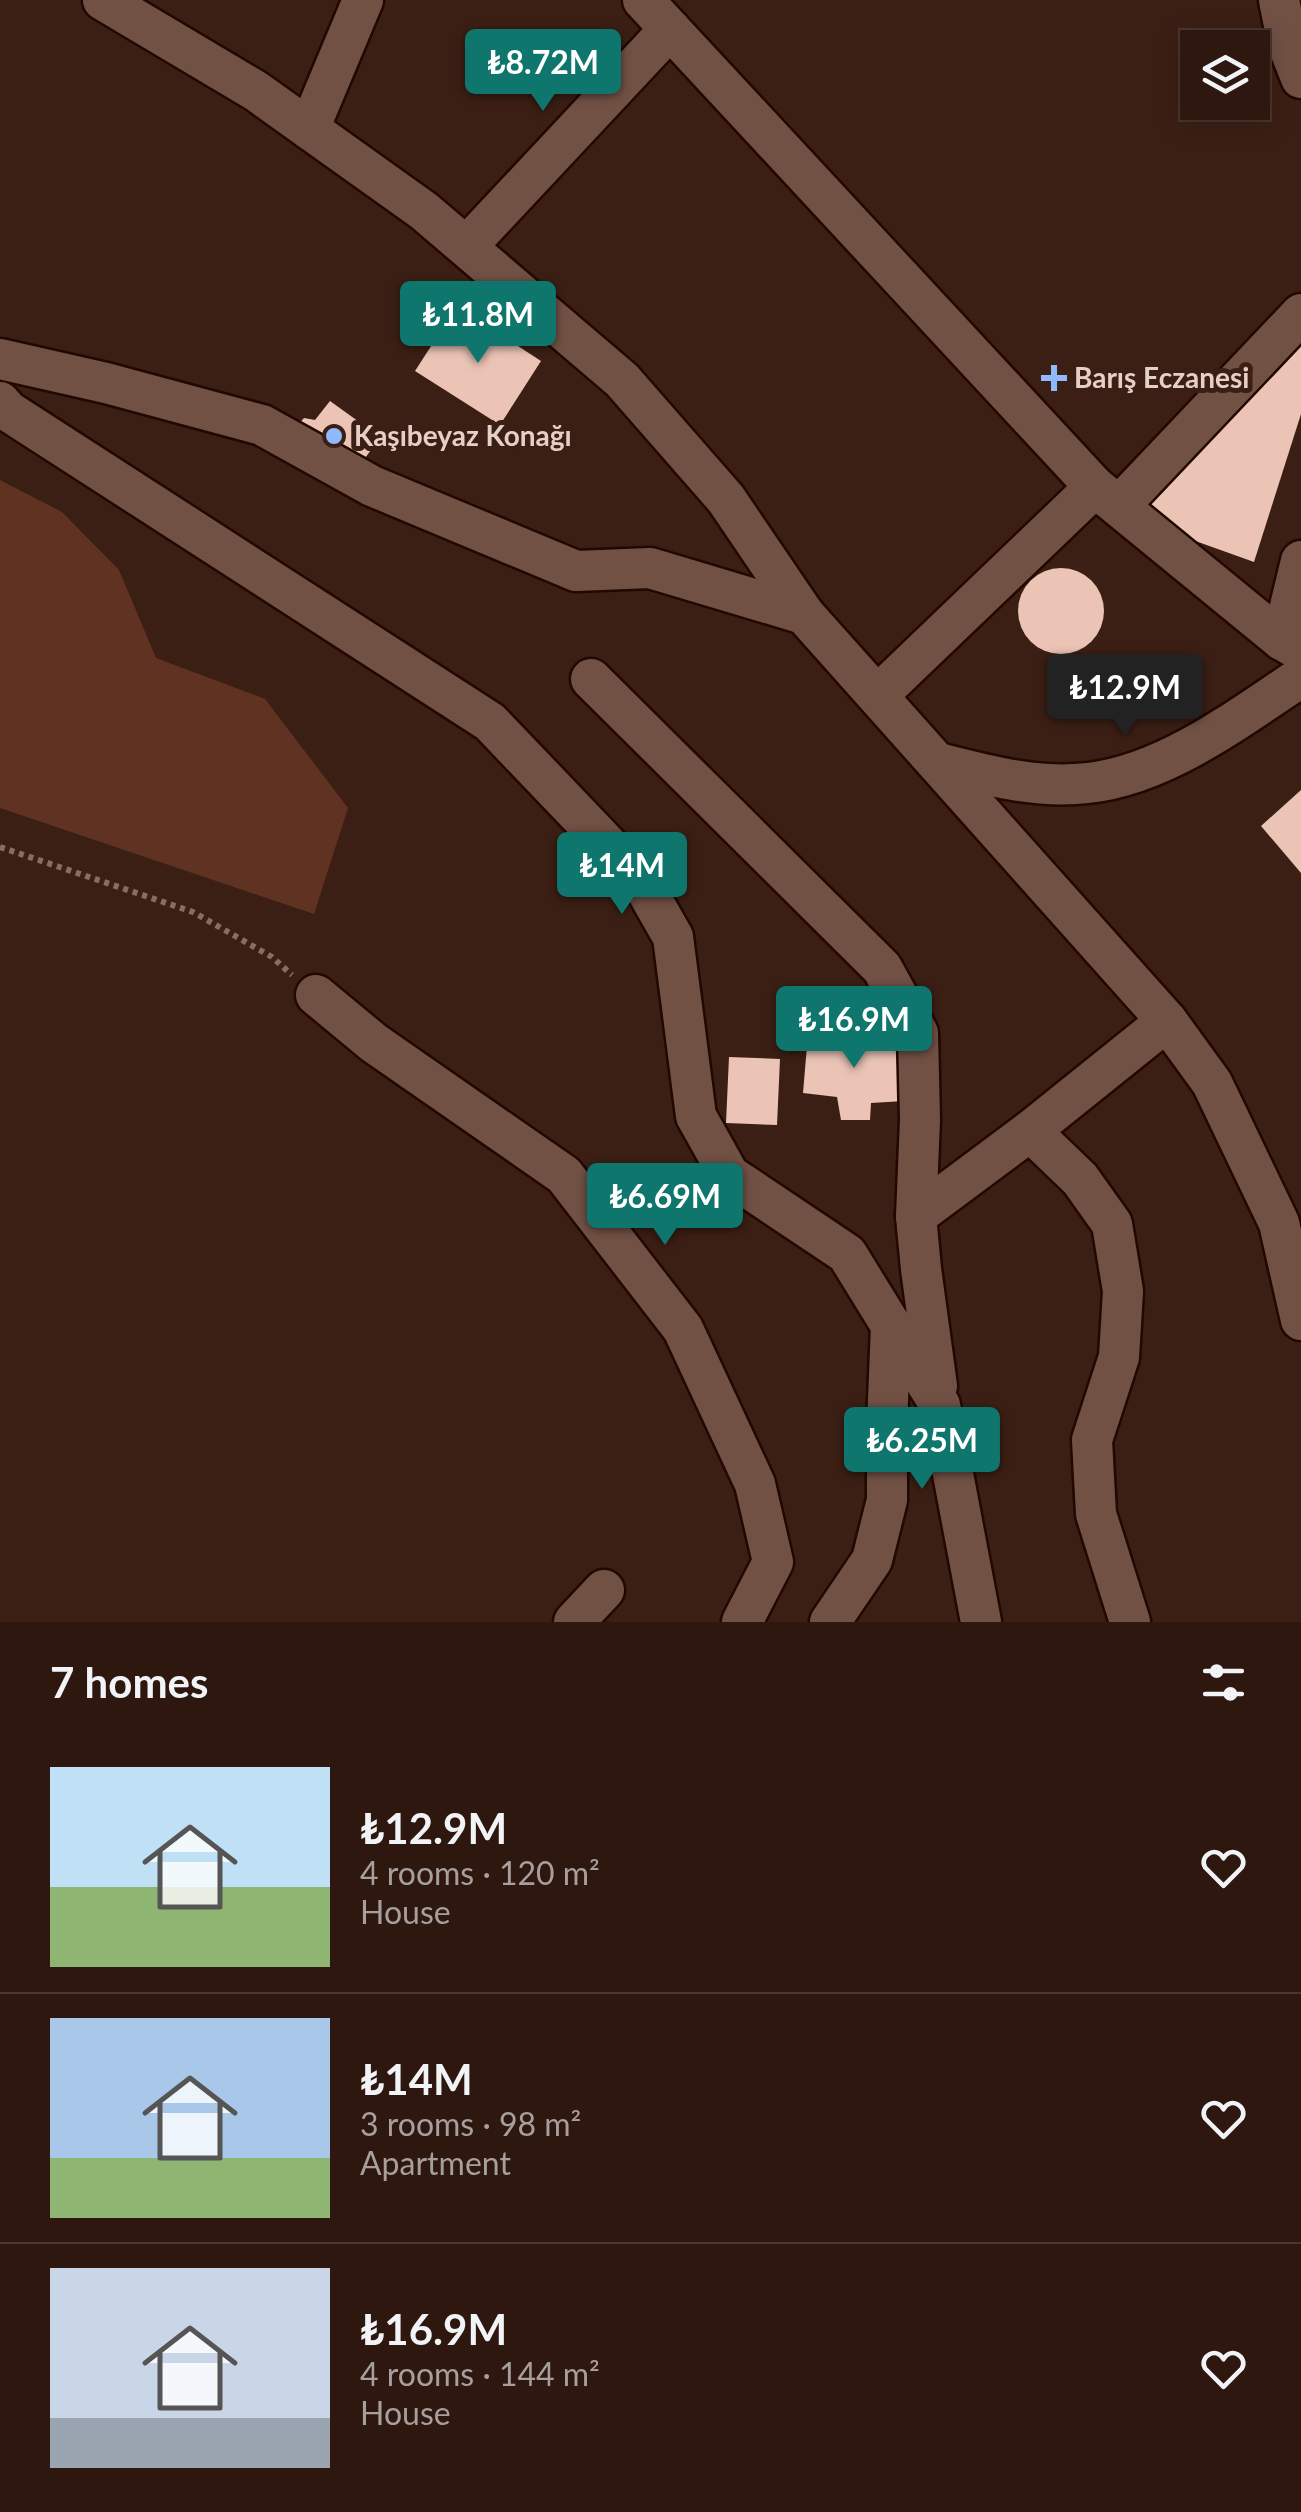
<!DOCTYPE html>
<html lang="en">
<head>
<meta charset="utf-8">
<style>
  body { margin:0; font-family:Lato,sans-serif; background:#39241d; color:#f1f3f6; height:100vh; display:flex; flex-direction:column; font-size:38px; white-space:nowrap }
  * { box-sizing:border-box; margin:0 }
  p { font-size:32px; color:#a79f9e }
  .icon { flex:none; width:55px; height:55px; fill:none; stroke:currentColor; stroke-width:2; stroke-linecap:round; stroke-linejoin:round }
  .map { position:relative; height:1622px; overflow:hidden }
  .sheet { display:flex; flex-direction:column; background:#2d170f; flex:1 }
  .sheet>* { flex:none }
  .controls { position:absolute; left:1180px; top:30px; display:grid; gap:20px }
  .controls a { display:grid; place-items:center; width:90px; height:90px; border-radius:0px; background:#2d170f; box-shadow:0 5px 25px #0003,0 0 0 2px #48362f; font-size:50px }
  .price { position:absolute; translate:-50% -85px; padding:0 22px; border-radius:10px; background:#0f766e; color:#fff; font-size:32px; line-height:65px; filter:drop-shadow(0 2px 5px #0008) }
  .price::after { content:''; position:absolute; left:50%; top:60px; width:30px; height:22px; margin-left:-15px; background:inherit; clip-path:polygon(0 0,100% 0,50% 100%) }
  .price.active { background:#222; color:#fff }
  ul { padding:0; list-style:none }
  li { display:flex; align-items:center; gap:30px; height:250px; padding:0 50px }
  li+li { border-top:2px solid #48362f }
  li span { display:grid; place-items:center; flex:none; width:280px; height:200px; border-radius:0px; color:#555 }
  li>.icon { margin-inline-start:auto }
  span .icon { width:120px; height:120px; fill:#fffc; stroke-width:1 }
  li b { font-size:42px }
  h2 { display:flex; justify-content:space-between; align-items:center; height:120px; padding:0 50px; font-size:42px }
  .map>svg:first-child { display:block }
</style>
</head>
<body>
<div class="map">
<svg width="1301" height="1622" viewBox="0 0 1301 1622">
  <rect width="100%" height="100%" fill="#3c1f14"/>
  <!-- green -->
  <polygon fill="#5f3221" points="0,480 62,512 119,570 156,658 265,699 348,808 314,914 0,808"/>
  <!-- building -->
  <g fill="#ebc4b6">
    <polygon points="457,306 541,361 500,425 415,371"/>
    <polygon points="1289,341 1301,347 1301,414 1254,562 1187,538 1144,501"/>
    <polygon points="330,401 380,437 356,471 288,436 304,418 315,420"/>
    <circle cx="1061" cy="611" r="43"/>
    <polygon points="1301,790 1301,873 1261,826"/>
    <polygon points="808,1034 898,1034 904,1101 871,1103 870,1120 841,1120 837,1097 803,1093"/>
    <polygon points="729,1057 780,1059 777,1125 726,1123"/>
  </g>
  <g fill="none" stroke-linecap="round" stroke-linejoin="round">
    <defs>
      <g id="street">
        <polyline points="103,0 256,91 424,211 622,380 726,499 804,614 1167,1021 1212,1083 1279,1223 1301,1320"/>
        <polyline points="643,0 1095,487 1282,640 1301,651"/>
        <polyline points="1279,0 1288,45 1301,78"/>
        <polyline points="309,129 363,0"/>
        <polyline points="467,246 670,29"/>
        <polyline points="0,359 106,383 262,425 372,486 576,571 650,568 804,614"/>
        <polyline points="0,402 8,411 490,722 640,879 673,937 696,1116 729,1175 847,1254 940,1405 981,1622"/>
        <polyline points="1119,506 1301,314"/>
        <polyline points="1282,640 1301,561"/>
        <polyline points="591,679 882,968 918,1033 920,1120 916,1216 921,1269 937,1386"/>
        <polyline points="878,695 1095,487"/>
        <path d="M938,763C982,774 1029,787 1075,784C1157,781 1234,721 1301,677"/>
        <polyline points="316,995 374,1043 564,1175 683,1329 755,1484 773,1562 742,1622"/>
        <polyline points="1030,1131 1080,1179 1112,1224 1123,1291 1119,1357 1092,1440 1096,1514 1130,1622"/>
        <polyline points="916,1216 1030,1131 1167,1021"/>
        <polyline points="574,1622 604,1590"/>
        <polyline points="830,1622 872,1560 887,1500 887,1425 891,1325"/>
      </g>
    </defs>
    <!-- street casing -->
    <use href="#street" stroke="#210801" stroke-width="45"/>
    <!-- path -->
    <polyline stroke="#876e64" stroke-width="6" stroke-dasharray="5 5" stroke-linecap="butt" points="0,847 193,912 272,957 292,975"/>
    <!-- street -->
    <use href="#street" stroke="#725145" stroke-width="40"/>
  </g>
  <!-- markers -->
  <g fill="#8fb8fd" stroke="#3c1f14" stroke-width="4">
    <path d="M1049 363h10v10h10v10h-10v10h-10v-10h-10v-10h10z"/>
    <circle cx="334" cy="436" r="10"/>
  </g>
  <g text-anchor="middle" stroke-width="10" stroke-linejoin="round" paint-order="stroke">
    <!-- poi labels -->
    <g font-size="28" font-weight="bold" fill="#e4d0c9" stroke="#3c1f14" text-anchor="start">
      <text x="1074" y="388">Barış Eczanesi</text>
      <text x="354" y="446">Kaşıbeyaz Konağı</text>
    </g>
  </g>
</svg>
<div class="controls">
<a><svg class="icon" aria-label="layers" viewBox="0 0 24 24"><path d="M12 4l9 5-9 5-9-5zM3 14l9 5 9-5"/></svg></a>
</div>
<b class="price" style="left:543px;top:114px">₺8.72M</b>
<b class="price" style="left:478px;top:366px">₺11.8M</b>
<b class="price active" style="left:1125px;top:739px">₺12.9M</b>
<b class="price" style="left:622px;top:917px">₺14M</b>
<b class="price" style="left:854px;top:1071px">₺16.9M</b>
<b class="price" style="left:665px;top:1248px">₺6.69M</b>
<b class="price" style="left:922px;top:1492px">₺6.25M</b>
</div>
<section class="sheet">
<h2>7 homes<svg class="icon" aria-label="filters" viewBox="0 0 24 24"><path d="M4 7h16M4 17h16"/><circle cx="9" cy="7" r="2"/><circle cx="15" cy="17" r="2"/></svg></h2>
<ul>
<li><span style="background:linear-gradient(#bfe0f5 60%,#8fb573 0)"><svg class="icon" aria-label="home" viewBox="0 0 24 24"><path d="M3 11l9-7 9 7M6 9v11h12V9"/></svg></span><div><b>₺12.9M</b><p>4 rooms · 120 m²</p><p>House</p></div><svg class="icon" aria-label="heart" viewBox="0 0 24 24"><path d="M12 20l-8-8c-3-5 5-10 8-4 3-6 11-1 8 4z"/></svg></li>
<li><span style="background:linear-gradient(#a9c7e8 70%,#8fb573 0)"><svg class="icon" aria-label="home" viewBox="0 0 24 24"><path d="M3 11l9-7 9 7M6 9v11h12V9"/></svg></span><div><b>₺14M</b><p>3 rooms · 98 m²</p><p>Apartment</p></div><svg class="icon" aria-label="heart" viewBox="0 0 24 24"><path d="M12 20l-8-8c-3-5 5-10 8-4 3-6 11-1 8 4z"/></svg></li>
<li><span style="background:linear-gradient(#c9d6e8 75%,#9aa5b1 0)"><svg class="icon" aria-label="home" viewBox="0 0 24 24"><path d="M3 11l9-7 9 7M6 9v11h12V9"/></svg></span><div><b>₺16.9M</b><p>4 rooms · 144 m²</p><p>House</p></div><svg class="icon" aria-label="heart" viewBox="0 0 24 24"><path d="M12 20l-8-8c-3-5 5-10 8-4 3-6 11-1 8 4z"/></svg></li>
</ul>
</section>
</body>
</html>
